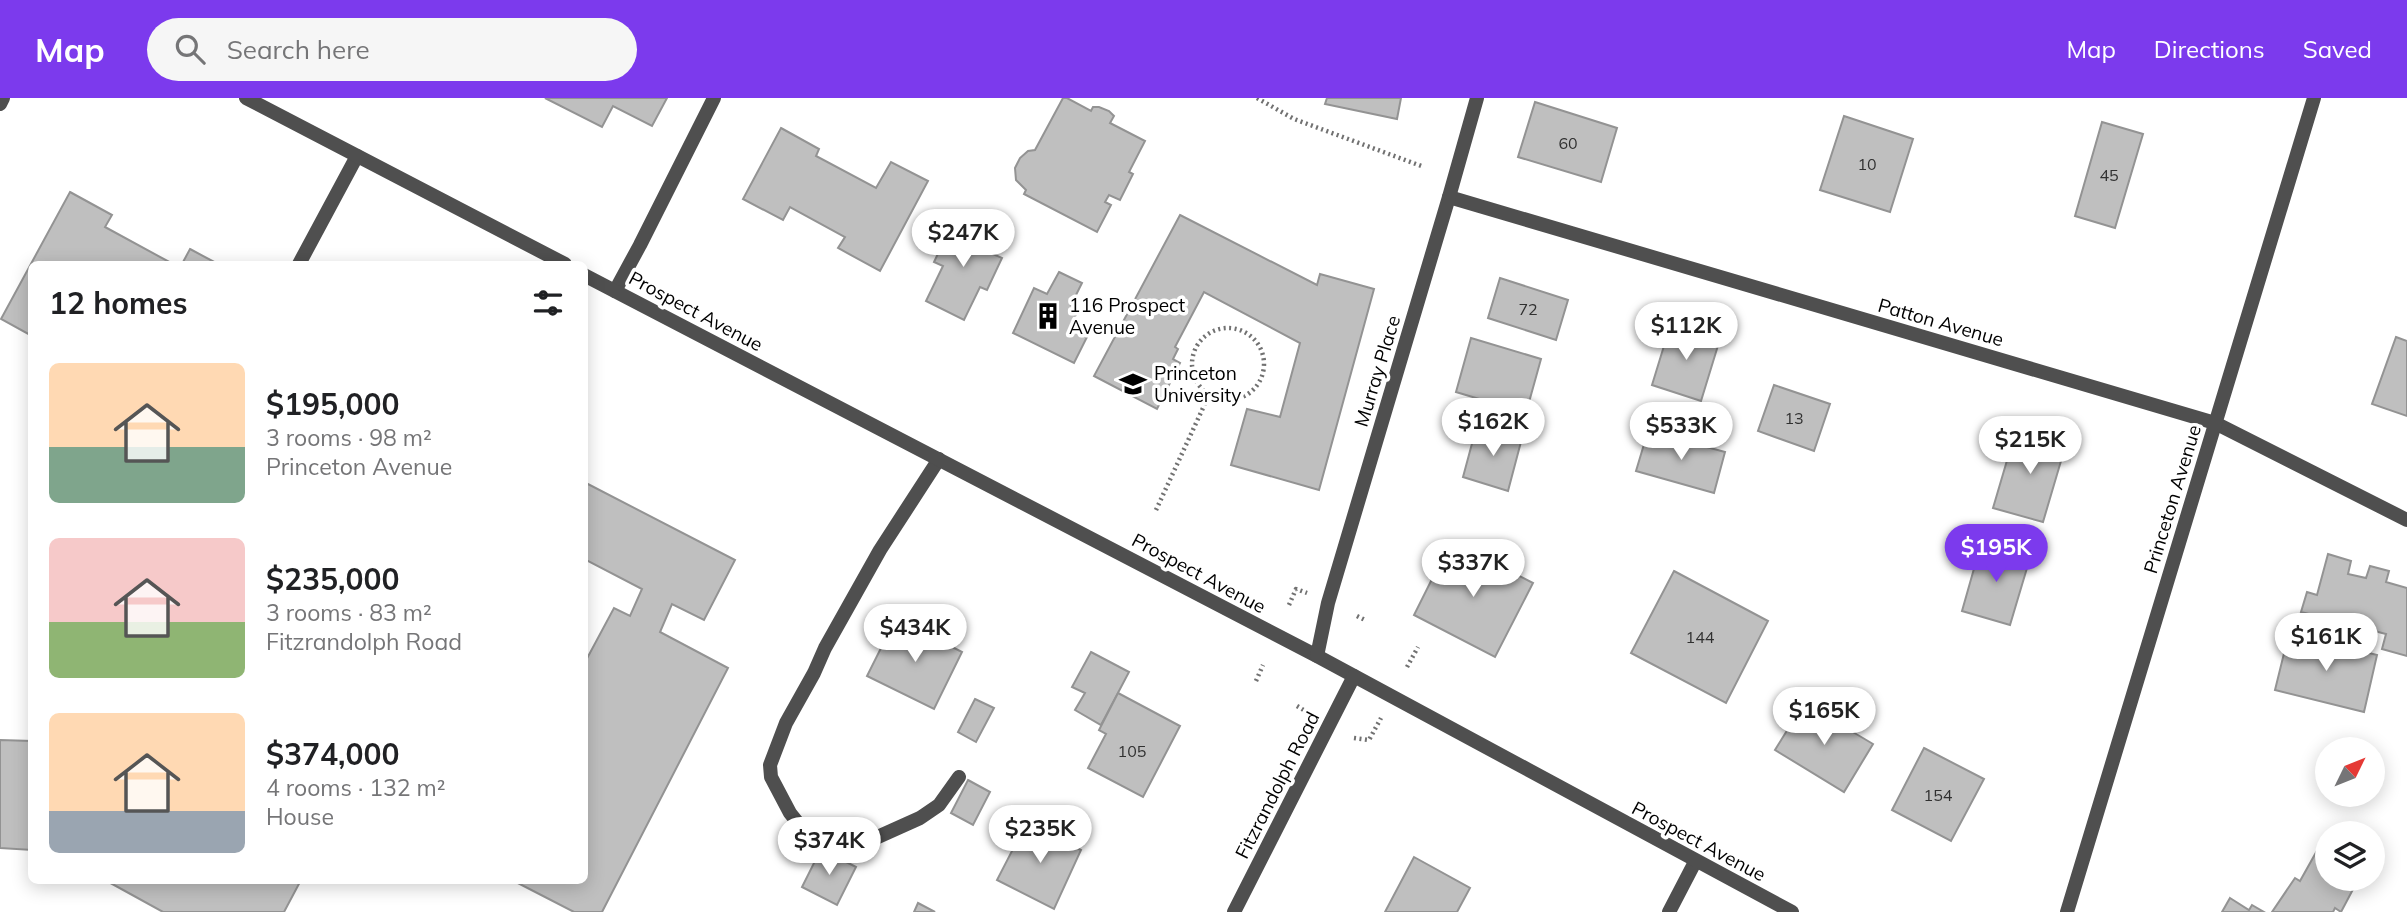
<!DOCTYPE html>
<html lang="en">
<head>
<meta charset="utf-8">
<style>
  body { margin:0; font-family:Mulish,sans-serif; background:#f6f6f6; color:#202124; height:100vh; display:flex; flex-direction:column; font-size:26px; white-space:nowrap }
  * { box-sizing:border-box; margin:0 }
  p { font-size:23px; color:#757577 }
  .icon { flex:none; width:38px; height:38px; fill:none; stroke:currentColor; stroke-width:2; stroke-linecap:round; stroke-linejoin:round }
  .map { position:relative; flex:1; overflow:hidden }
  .side { position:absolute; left:28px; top:163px; width:560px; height:623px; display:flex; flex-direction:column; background:#fff; border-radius:10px; box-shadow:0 4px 18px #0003 }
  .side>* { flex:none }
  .needle { width:46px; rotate:47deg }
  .buttons { position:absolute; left:2315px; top:639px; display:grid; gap:14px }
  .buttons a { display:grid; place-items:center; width:70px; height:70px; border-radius:50%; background:#fff; box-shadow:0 4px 18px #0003; font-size:35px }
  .price { position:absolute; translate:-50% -60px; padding:0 16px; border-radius:24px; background:#fff; color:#222; font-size:23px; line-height:46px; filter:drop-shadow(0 2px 4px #0008) }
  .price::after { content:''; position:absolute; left:50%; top:42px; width:21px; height:16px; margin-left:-10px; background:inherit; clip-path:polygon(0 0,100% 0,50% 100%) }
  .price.current { background:#7c3aed; color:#fff }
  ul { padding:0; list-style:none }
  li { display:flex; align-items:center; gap:21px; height:175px; padding:0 21px }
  li span { display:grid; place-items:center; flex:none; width:196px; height:140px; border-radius:10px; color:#555 }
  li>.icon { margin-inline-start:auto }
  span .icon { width:84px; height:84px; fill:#fffc; stroke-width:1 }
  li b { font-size:30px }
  h2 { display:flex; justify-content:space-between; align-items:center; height:84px; padding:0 21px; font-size:30px }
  header { display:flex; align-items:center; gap:42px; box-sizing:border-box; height:98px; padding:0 35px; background:#7c3aed; color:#fff }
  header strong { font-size:33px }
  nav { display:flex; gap:38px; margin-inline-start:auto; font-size:24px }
  .search { width:490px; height:63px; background:#f6f6f6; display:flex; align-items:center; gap:18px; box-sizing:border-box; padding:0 24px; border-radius:38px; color:#757577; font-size:26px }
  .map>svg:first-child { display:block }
</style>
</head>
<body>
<header>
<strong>Map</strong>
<div class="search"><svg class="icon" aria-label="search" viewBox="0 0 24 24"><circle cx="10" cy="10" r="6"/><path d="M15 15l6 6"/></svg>Search here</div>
<nav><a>Map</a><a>Directions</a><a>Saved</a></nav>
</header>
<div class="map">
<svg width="2407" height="814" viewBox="0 0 2407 814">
  <rect width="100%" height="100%" fill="#fff"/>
  <!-- building -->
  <g fill="#bfbfbf" stroke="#939393" stroke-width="2">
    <polygon points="545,0 667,0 652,28 613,8 602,29"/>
    <polygon points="1063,0 1067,0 1091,13 1093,9 1099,9 1109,13 1114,18 1110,25 1145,43 1129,74 1133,76 1120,102 1109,97 1105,104 1111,107 1097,134 1024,96 1026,92 1016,82 1015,70 1020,60 1028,53 1035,52"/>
    <polygon points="1327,0 1401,0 1397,21 1325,6"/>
    <polygon points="1535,4 1617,30 1601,84 1518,59"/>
    <polygon points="1844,18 1913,41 1890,114 1820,92"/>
    <polygon points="2102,24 2143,36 2115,130 2075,118"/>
    <polygon points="781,30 819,51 816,58 876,90 891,64 928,83 880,173 838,150 845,139 790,109 783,122 743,101"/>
    <polygon points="70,94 112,117 105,129 173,166 32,166 32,238 1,221"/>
    <polygon points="1180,117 1317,187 1320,176 1374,191 1319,392 1231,367 1247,311 1280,319 1300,245 1204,194 1175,249 1178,251 1173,261 1180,265 1157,311 1094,278"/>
    <polygon points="954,122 999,144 993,156 1002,160 987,192 980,189 964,222 926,203 943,168 934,164"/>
    <polygon points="190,151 218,166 182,166"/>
    <polygon points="1059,174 1082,185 1071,207 1079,211 1071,226 1089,235 1074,265 1013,235 1034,190 1047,196"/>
    <polygon points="1500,180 1568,202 1556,242 1488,220"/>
    <polygon points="1671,225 1720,241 1701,303 1652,287"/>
    <polygon points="2396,239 2407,243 2407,318 2372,306"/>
    <polygon points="1471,240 1541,261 1526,315 1456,294"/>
    <polygon points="1774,287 1830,306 1814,353 1758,333"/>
    <polygon points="1477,327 1522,340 1508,393 1463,379"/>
    <polygon points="2016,332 2066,346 2043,424 1993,410"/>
    <polygon points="1648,333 1725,354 1714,395 1636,373"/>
    <polygon points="584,384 735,462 704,522 672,506 660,534 728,570 602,814 574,814 512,782 584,782 584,566 614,510 630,518 642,491 584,461"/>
    <polygon points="1451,443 1533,485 1495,559 1414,517"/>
    <polygon points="1981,446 2030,460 2010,527 1962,513"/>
    <polygon points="2328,456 2351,463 2348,476 2366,480 2370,468 2389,473 2386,484 2407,490 2407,558 2382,551 2386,536 2301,514 2307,494 2317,497"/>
    <polygon points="1674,473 1768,523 1726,605 1631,555"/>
    <polygon points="896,520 962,554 934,611 867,578"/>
    <polygon points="2289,535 2377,557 2364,614 2275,592"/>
    <polygon points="1091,554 1129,574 1101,627 1075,612 1085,595 1072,589"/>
    <polygon points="1118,595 1180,628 1143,699 1088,670 1106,636 1099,632"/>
    <polygon points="975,601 994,610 976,644 958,634"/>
    <polygon points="1804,605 1873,646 1844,694 1775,652"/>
    <polygon points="0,642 32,643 32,752 0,750"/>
    <polygon points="1924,650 1984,681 1951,743 1892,712"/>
    <polygon points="968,682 990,694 973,727 951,715"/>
    <polygon points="1027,724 1081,752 1054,811 997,782"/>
    <polygon points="2323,742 2328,745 2328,780 2359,780 2341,814 2335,810 2333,814 2272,814 2295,780 2300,783"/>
    <polygon points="821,751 856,769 837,807 802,789"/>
    <polygon points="1414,759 1470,790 1457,814 1385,814"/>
    <polygon points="105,782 301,782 284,814 163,814"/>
    <polygon points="2230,800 2249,812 2252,807 2264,814 2222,814"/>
    <polygon points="918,805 935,814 914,814"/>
  </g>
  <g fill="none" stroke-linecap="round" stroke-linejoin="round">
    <!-- path -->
    <g stroke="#717171" stroke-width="4.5" stroke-dasharray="2 3.5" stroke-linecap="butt">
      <polyline points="1257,0 1294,21 1424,69"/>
      <circle cx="1228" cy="266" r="36"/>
      <polyline points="1156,412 1209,297"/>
      <polyline points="1289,507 1296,491 1307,495"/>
      <polyline points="1357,518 1365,522"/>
      <polyline points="1407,569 1418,549"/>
      <polyline points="1256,583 1263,567"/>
      <polyline points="1297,608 1307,614"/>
      <polyline points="1354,640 1369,642 1381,620"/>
    </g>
    <!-- lane -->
    <g stroke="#4f4f4f" stroke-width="14">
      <polyline points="0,6 3,0"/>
      <polyline points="299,166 357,58"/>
      <polyline points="615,193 640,147 714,0"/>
      <polyline points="939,361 880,452 825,550 814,575 786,625 770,667 771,679 790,715 798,725 856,741 871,742 920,720 939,707 959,679"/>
      <polyline points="1669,814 1695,764"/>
    </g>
    <!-- street -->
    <g stroke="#4f4f4f" stroke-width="14">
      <polyline points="246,0 565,166"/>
      <polyline points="1449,99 2215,325 2407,422"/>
      <polyline points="584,177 1317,558 1792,814"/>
      <polyline points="1317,558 1328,505 1449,99 1477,0"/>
      <polyline points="1234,814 1354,578"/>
      <polyline points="2067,814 2314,0"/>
    </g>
  </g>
  <!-- icons -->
  <defs>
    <symbol id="building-bare" viewBox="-9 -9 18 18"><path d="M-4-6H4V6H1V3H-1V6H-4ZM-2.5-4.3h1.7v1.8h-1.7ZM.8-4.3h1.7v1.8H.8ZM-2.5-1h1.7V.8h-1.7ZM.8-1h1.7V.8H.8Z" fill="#000" stroke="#fff" stroke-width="2.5" paint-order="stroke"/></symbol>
    <symbol id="university-bare" viewBox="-9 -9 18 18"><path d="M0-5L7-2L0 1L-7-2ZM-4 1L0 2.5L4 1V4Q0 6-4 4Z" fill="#000" stroke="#fff" stroke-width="2.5" paint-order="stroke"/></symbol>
  </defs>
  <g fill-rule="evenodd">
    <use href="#building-bare" x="1029" y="199" width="38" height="38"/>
    <use href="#university-bare" x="1114" y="267" width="38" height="38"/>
  </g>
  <g text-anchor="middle" stroke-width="7" stroke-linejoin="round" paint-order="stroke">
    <!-- number labels -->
    <g font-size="16" fill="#303030">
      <text x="1568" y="51">60</text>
      <text x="1867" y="72">10</text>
      <text x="2109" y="83">45</text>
      <text x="1528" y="217">72</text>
      <text x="1794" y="326">13</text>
      <text x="1700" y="545">144</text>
      <text x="1132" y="659">105</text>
      <text x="1938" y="703">154</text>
    </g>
    <!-- poi labels -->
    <g font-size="19" fill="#000" stroke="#fff" text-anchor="start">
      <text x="1069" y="214">116 Prospect<tspan x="1069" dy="22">Avenue</tspan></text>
      <text x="1154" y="282">Princeton<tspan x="1154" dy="22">University</tspan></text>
    </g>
    <!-- street labels -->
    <g font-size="19" fill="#000" stroke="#fff">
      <text transform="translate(696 213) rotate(28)" y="7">Prospect Avenue</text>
      <text transform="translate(1941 224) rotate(16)" y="7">Patton Avenue</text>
      <text transform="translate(1377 273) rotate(-73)" y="7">Murray Place</text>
      <text transform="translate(2172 401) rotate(-73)" y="7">Princeton Avenue</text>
      <text transform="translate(1199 475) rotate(28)" y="7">Prospect Avenue</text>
      <text transform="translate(1277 687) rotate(-63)" y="7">Fitzrandolph Road</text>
      <text transform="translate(1699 743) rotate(28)" y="7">Prospect Avenue</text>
    </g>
  </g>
</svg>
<div class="buttons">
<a><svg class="needle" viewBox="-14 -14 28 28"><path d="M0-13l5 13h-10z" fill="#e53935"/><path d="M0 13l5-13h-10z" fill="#757577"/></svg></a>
<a><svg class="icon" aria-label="layers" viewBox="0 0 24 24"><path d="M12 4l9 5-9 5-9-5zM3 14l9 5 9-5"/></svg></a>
</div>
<b class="price" style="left:963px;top:171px">$247K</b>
<b class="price" style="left:1686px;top:264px">$112K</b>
<b class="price" style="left:1493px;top:360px">$162K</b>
<b class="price" style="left:1681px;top:364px">$533K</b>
<b class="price" style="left:2030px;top:378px">$215K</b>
<b class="price current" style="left:1996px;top:486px">$195K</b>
<b class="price" style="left:1473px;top:501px">$337K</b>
<b class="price" style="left:915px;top:566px">$434K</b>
<b class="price" style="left:2326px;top:575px">$161K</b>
<b class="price" style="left:1824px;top:649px">$165K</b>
<b class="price" style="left:1040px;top:767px">$235K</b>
<b class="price" style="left:829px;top:779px">$374K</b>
<section class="side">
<h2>12 homes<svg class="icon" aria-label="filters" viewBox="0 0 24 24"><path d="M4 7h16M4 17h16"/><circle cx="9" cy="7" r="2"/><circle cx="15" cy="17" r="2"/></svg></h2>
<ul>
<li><span style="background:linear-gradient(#ffd9b3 60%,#7fa58c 0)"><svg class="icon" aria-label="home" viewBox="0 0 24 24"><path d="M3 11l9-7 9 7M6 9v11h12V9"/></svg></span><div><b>$195,000</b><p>3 rooms · 98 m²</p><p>Princeton Avenue</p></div></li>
<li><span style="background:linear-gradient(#f6c9c9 60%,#8fb573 0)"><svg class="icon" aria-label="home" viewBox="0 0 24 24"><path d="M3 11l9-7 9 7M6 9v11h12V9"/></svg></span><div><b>$235,000</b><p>3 rooms · 83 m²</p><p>Fitzrandolph Road</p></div></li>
<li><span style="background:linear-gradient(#ffd9b3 70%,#9aa5b1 0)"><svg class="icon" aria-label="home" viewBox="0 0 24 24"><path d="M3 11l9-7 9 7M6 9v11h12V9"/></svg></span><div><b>$374,000</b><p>4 rooms · 132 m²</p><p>House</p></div></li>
</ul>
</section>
</div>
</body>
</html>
